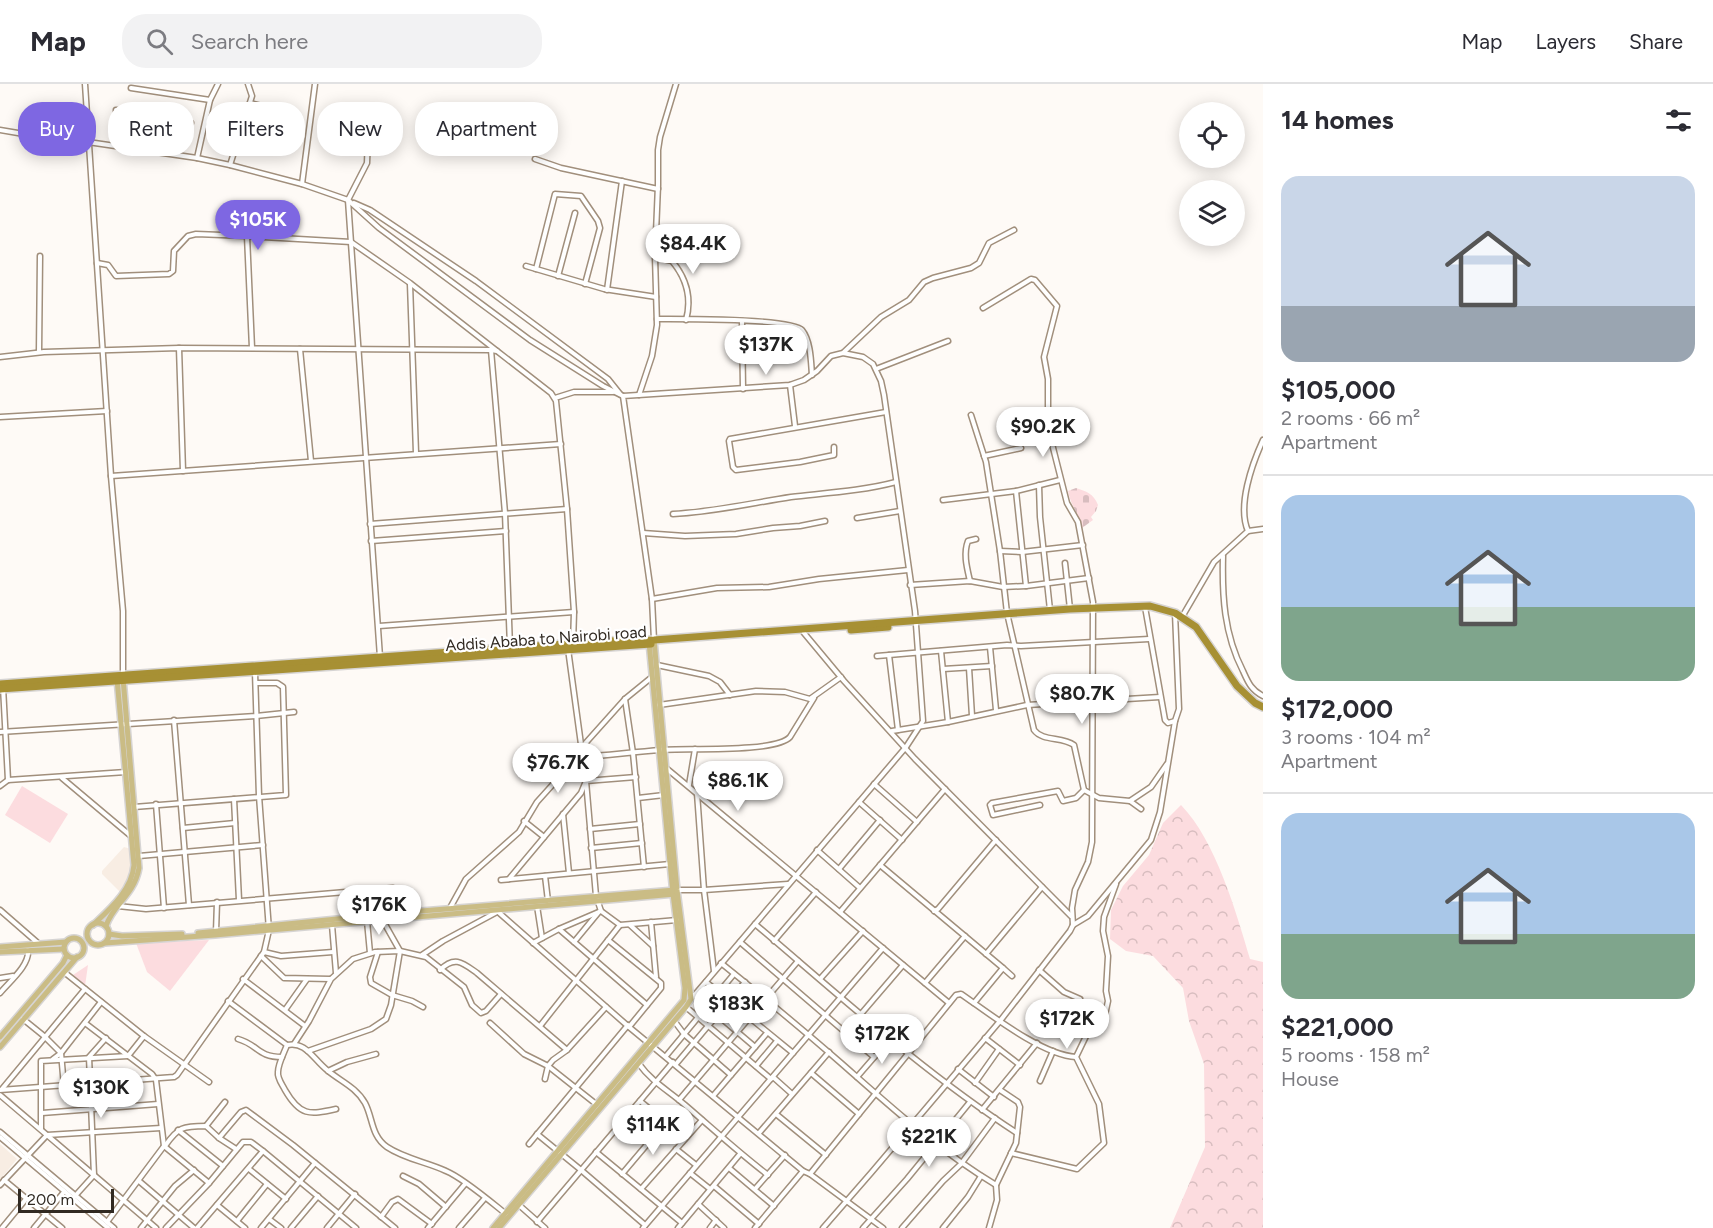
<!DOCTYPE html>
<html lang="en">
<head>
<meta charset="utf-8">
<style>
  body { margin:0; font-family:Figtree,sans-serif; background:#f2f2f3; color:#2b2b33; height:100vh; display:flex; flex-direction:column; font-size:22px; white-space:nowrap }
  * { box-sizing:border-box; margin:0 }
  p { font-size:20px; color:#7c7c81 }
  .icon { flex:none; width:33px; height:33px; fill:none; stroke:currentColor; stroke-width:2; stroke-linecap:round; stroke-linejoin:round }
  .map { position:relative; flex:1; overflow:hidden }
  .panel { display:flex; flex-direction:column; background:#fff; width:450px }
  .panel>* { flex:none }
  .guide { position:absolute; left:18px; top:18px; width:570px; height:54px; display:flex; gap:12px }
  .buttons { position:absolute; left:1179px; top:18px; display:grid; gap:12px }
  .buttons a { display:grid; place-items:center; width:66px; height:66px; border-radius:50%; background:#fff; box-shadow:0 3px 15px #0003; font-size:30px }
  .scale { position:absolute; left:18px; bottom:15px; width:96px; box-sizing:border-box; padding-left:6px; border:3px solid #312a22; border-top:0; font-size:16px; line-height:21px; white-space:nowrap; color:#312a22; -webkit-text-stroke:4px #fff; paint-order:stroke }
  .price { position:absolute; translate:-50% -51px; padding:0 14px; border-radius:21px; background:#fff; color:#222; font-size:20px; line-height:39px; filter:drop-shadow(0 2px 3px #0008) }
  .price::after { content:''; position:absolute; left:50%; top:36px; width:18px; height:14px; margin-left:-9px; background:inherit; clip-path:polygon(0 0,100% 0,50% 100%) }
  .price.active { background:#7e67e2; color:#fff }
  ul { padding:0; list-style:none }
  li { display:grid; align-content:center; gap:12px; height:318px; padding:0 18px }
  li+li { border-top:2px solid #e1e1e2 }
  li span { display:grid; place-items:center; height:186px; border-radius:18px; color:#555 }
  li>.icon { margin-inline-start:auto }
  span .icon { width:108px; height:108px; fill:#fffc; stroke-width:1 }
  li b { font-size:26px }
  h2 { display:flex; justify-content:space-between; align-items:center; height:72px; padding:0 18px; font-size:26px }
  .chip { padding:0 21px; border-radius:24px; background:#fff; box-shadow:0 3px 15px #0003; font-size:21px; line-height:54px }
  .chip.active { background:#7e67e2; color:#fff }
  header { display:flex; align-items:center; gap:36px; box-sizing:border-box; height:84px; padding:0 30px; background:#fff; border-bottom:2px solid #e1e1e2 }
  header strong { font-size:28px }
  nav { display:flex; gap:33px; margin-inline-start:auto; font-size:21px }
  .search { width:420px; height:54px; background:#f2f2f3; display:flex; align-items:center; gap:15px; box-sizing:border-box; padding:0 21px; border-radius:24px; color:#7c7c81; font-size:22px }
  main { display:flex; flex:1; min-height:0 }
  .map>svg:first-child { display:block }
</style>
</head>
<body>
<header>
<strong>Map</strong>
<div class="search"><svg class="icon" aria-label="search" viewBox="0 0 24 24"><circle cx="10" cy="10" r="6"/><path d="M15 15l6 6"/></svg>Search here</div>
<nav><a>Map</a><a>Layers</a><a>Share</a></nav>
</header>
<main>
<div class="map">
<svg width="1263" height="1144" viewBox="0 0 1263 1144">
  <defs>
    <pattern id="forest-crowns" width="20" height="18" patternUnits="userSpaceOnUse" patternTransform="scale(1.5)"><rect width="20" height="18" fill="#fcdcdf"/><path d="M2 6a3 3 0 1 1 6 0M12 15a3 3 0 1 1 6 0" fill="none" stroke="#d8bdbf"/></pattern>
    <pattern id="cemetery-stones" width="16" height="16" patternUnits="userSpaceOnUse" patternTransform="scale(1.5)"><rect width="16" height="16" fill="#fcdcdf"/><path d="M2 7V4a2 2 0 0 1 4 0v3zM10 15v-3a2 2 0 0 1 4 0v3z" fill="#d8bdbf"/></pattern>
  </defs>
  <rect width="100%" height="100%" fill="#fefaf6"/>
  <!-- built -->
  <g fill="#f8ede3">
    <polygon points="124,763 131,765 132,786 121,809 102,790 102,787"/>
    <polygon points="0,1060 17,1075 0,1096"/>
  </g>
  <!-- green -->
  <g fill="#fcdcdf">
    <polygon points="22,702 68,730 50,759 5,731"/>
    <polygon points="209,856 170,907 147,888 136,859"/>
    <polygon points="88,881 85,902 73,891"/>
  </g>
  <!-- forest -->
  <path fill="url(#forest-crowns)" d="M1181,721C1216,757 1236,828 1250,875L1263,878V1144H1170L1205,1063L1204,980L1189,937L1183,904L1153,872L1126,867L1110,855L1111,826L1123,802L1149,771L1163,739Z"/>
  <!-- cemetery -->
  <path fill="url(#cemetery-stones)" d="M1076,404C1086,407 1094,410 1098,421L1096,427L1091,433L1093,436L1082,444C1079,429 1071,423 1068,407Z"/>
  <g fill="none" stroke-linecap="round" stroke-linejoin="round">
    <defs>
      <g id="minor">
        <polyline points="85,0 111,392 123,527 123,590"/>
        <polyline points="131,4 210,16"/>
        <polyline points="250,19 278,26"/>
        <polyline points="0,46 65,57 88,58 197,74 230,81 302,100 348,116 379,144 530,256 603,302 623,312"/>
        <polyline points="368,53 367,79 348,116 380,573"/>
        <polyline points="117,62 116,26 152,28 166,35 191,39"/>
        <polyline points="197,74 210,16 218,0"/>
        <polyline points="535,75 561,84 658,105"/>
        <polyline points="230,81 252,12 248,0"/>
        <polyline points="302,100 315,0"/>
        <polyline points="354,119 370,126 476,197 608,295 620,310"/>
        <path d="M655,173L672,177C687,195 692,214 686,236"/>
        <polyline points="97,179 108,181 116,192 169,190 173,187 174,167 188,152 196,150 247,152"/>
        <polyline points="526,182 604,205 656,213"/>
        <polyline points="536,185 555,110 581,112 598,137 600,144 585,200"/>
        <polyline points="558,192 575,129"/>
        <polyline points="410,200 416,369"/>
        <polyline points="607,206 622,97"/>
        <path d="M657,235C679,235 792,234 802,246C811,257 811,279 812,291"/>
        <polyline points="742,237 743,305"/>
        <polyline points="179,264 183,387"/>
        <polyline points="252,264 247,152 351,158 410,199 497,267"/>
        <polyline points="300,265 311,377"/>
        <polyline points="491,266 505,429 510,563"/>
        <polyline points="39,268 40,172"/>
        <polyline points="844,268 881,233 909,216 924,198 933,194 971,184 979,179 989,159 1014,146"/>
        <polyline points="0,273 44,268 179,264 491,266 497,267 551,309 556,317 567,425 574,528 573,560"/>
        <polyline points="876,285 948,257"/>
        <polyline points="790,301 795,342"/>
        <polyline points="639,311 652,272 657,241 655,173 658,101 658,66 660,53 676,0"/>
        <polyline points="555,314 574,308 613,308"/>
        <path d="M971,331L986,378L1000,467L1007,529L1034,646C1043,658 1062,652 1074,661L1084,706L1099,714L1130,717L1151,703L1167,680"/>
        <polyline points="0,333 107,327"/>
        <polyline points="834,363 834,371 800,378 736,386 733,383 729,357 730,355 886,328"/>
        <polyline points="984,372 1021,364"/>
        <polyline points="111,392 561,360"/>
        <polyline points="1039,401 1040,433 1050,526"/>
        <polyline points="1016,407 1026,502"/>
        <polyline points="943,416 1016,407 1060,396"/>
        <path d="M673,430C713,428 752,419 791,413C826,409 862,407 896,398"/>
        <polyline points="857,434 900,427"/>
        <polyline points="370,440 567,425"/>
        <polyline points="1248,447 1263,445"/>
        <polyline points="643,449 685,452 736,450 773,444 800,442 825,437"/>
        <polyline points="371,457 506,447"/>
        <polyline points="1000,467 1022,468 1083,461"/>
        <path d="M1223,472C1222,512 1224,550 1243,587C1248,598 1251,606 1263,612"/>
        <polyline points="1065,479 1070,525"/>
        <path d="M970,497C967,484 963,470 968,457L976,455"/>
        <polyline points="910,501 970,497 1003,503 1026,502 1089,494"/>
        <polyline points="652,515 717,504 769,503 819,495 908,486"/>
        <polyline points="1145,523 1165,636 1168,639 1175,637 1179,625 1175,529"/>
        <path d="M1182,533L1214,478L1248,447C1237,422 1252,380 1263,356"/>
        <polyline points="379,542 574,528"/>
        <polyline points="804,549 844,597 915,675 1071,832"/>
        <polyline points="654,556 652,515 623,312 790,301 804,296 817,287 831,272 843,269 863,273 873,280 881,297 884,311 915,527 923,637 906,663 692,914"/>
        <polyline points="990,563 996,626"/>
        <polyline points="941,567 948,638"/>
        <polyline points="889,571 898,646"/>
        <polyline points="877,572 1007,561 1021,562 1149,555"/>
        <polyline points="657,581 709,592 720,598 730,611"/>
        <polyline points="969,584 972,632"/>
        <polyline points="943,585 992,582"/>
        <polyline points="3,603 8,696"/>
        <polyline points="625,615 633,669 644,783"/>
        <polyline points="659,621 756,607 785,608 810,615 841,593"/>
        <polyline points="174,636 189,821"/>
        <polyline points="892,647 948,638 1027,621 1160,613"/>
        <polyline points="0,648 256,632 294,628"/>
        <polyline points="582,663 625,615 652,593"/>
        <polyline points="666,684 949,919"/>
        <polyline points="62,694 131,752"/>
        <polyline points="874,700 917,738"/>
        <polyline points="689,701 695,665"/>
        <polyline points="0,702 8,696 126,688"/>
        <polyline points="697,709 704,806 714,887"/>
        <polyline points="638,714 664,711"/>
        <polyline points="234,715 239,816"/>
        <polyline points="1130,717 1141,725"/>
        <polyline points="859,718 902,756"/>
        <polyline points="156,720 164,824"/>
        <polyline points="1040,721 993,731 990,721 992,719 1058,707 1063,717 1076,714 1084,706"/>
        <polyline points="134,723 286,711 283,603 277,599 256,599"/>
        <polyline points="563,730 569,789"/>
        <polyline points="524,737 544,753"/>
        <polyline points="183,744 235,739"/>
        <polyline points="590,745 640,740"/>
        <polyline points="591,764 642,759"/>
        <polyline points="817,766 860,804"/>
        <polyline points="139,772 263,761"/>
        <polyline points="880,781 1003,884 974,919"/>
        <polyline points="839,785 880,736"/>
        <polyline points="545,792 548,817"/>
        <polyline points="509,795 581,709 586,697 636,693"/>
        <polyline points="501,796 670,780"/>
        <polyline points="677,806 704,806 788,800"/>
        <polyline points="118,822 146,825 393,804 395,806 397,829"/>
        <polyline points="537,822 542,854"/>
        <path d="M450,824L466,795L519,748L537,718L574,677L583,673C609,671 635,668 661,666C686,664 775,669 790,653L814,614"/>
        <polyline points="0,826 39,860"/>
        <polyline points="496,826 629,943 803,1087 810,1090 883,1144"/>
        <polyline points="934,827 938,825 996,756"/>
        <polyline points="840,828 945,705"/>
        <polyline points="367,837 370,869"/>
        <polyline points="651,838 656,893"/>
        <path d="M755,840C840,912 923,988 1017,1049"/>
        <polyline points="332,841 336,889"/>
        <polyline points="620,841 677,836"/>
        <polyline points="630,841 653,862"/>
        <polyline points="1073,841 1088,832 1151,756 1160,728 1175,637"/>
        <polyline points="559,845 647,921"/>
        <polyline points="216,848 217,818"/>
        <polyline points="608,856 661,899 661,904 629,943"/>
        <polyline points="774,857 816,808"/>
        <polyline points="574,858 598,829"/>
        <polyline points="740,858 874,973"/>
        <polyline points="533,859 559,845 601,827"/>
        <polyline points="264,868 281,872 333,868"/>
        <polyline points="378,868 370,893 371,899 392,911 412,917 423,923"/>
        <polyline points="986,870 1042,803"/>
        <polyline points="422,871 443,857 497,828"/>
        <polyline points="261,872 284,894 330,895"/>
        <path d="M721,879C762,912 802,945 841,979C891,1023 939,1067 996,1101"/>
        <polyline points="1003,884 1012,892"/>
        <path d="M440,886C455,871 463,879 477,889L567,966"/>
        <polyline points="1039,886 1064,908 1080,915"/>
        <polyline points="64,888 144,952 209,998"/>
        <polyline points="0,894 13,892"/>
        <polyline points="243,895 305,942"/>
        <polyline points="820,895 863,847"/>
        <polyline points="706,898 793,969"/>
        <polyline points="925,899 965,852"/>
        <path d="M0,909C9,898 30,881 28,866"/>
        <polyline points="694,911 755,963"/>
        <path d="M228,917L287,961C306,957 313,975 327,986C340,997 356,1003 365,1019C373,1034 371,1052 387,1063C405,1075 427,1078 446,1087C463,1094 491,1118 506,1130"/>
        <polyline points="686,923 771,995"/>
        <polyline points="285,926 307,895"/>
        <polyline points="861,930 903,881"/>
        <polyline points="23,935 44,952 61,969 64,1002"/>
        <polyline points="675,938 684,950 731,991"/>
        <polyline points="85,939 152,990 156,996 164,1062 107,1138"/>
        <polyline points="490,939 524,970 548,982 596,1020"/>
        <polyline points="540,942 620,841 601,827 596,812 586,697 568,565"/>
        <polyline points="985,954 1020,981"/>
        <path d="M238,955C259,961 257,973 282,973"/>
        <polyline points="294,960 309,937 331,895 353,875 375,868 400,867 426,873 464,903 472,921 481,929 486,927 501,910"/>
        <path d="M287,961C284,969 278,980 278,988C277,994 282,1000 285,1006C300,1032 309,1031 336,1025"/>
        <polyline points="308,967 371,945 386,935 391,921 400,867 382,835"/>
        <polyline points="666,972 734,890"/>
        <polyline points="53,975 61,969 101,918"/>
        <path d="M639,980C652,998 669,1007 685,1021C712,1044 739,1069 768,1091"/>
        <polyline points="676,980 745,898"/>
        <polyline points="756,982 777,957"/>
        <polyline points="958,985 994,1013"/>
        <polyline points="328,987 347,978 376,970"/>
        <polyline points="811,989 859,1030"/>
        <polyline points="773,993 792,1010"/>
        <polyline points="857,993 890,955"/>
        <polyline points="545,995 548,982 553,976 567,966 606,923"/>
        <polyline points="1040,997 1053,967"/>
        <polyline points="975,999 999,965"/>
        <polyline points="2,1005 85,905"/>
        <polyline points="0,1006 174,993 177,991 264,868 269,846 259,712 255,588"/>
        <polyline points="0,1011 156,1144"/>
        <polyline points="713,1012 767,949"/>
        <polyline points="679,1016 798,877"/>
        <polyline points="640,1017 685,1054"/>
        <polyline points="982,1026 1037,959"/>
        <polyline points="42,1029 158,1020"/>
        <polyline points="776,1030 826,1071"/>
        <polyline points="206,1042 225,1018"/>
        <polyline points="41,1045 41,977 128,972 144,952"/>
        <polyline points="178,1046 223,1082"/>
        <polyline points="0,1048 114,1144"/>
        <polyline points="759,1049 829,968"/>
        <polyline points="537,1050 581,1086 645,1141"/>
        <polyline points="0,1053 108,1144"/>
        <polyline points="529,1060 628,941"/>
        <polyline points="164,1062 209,1099 243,1058 251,1058 263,1067"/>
        <path d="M165,1062C178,1043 183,1042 206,1042L219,1054"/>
        <polyline points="236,1065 219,1054 241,1028 246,1026 293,1061 395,1144"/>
        <polyline points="676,1065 696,1081"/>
        <polyline points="596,1068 682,1139"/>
        <polyline points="1011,1069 1077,1085 1104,1059 1099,1020 1076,973 1089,946 1100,944 1103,940 1108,917 1106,907 1108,872 1103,847 1104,833 1116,800"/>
        <polyline points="729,1084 774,1122"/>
        <polyline points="249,1085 286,1115"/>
        <polyline points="690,1089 710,1105"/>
        <polyline points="622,1090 666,1038"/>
        <path d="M810,1090L956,911L961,910C990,930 1042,971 1076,973"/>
        <polyline points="403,1092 419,1100 446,1123"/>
        <polyline points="4,1096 62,1144"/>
        <polyline points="139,1097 194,1144"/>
        <polyline points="0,1101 47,1051 161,1044"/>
        <polyline points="714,1102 759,1140"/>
        <polyline points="641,1105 702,1036"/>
        <polyline points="755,1105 785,1071"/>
        <polyline points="75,1112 94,1091 89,973 106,954"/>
        <polyline points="698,1120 724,1144"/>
        <polyline points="217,1121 245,1144"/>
        <polyline points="519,1121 545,1144"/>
        <polyline points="381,1133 392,1118 398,1115 432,1140"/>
        <polyline points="269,1135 281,1144"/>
        <polyline points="237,1137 267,1100"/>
        <polyline points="537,1138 673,978"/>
        <polyline points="2,1144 26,1115"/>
        <polyline points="34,1144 64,1108"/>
        <polyline points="141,1144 175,1102 194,1086"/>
        <polyline points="166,1144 209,1099"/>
        <polyline points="197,1144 263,1067 356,1144"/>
        <polyline points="261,1144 315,1079"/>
        <polyline points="291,1144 318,1112"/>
        <polyline points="327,1144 355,1110"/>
        <polyline points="428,1144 465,1100"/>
        <polyline points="459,1144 485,1114"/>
        <polyline points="643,1144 883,864"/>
        <polyline points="678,1144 740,1070"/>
        <polyline points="710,1144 716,1136"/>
        <polyline points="755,1144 803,1087"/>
        <polyline points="823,1144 871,1089 1000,937 1070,847 1073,841 1072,824 1075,806 1088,778 1092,758 1093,518 1078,438 1067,419 1048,344 1048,295 1044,273 1057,222 1035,196 1031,195 983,224"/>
        <polyline points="863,1144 907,1095 970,1018"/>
        <polyline points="902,1144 943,1097 961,1080 995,1034"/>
        <polyline points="943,1144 968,1113 981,1092"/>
        <polyline points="989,1144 997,1116 996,1101 1016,1059 1020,1023 1018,1018 1000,1006"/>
      </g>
      <g id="major">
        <circle cx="98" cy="850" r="11"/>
        <path d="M93,841C110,825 132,806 134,781L117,595"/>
        <path d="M106,842C113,820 134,812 139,784L123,594"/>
        <polyline points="198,849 397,829 675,806"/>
        <polyline points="109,850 122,852 182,850"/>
        <circle cx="74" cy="864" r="10"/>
        <polyline points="105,859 215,851 675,810"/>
        <polyline points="0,863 66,858"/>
        <polyline points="0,868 64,865"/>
        <polyline points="0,953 63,879 67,871"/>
        <polyline points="0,963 77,873"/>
        <polyline points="493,1144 684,916 685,904 673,810 649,558"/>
        <polyline points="499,1144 686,923 691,915 677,806 654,556"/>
      </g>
      <g id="highway">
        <polyline points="851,546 888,543"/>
        <polyline points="0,600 607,557 654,556 1070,525 1150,522 1175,529 1196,543 1237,602 1255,619 1263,623"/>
        <polyline points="0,605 651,560"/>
      </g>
    </defs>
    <!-- minor casing -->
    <use href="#minor" stroke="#a18f7c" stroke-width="7"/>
    <!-- major casing -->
    <use href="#major" stroke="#d6d4d3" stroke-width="8"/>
    <!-- highway casing -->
    <use href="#highway" stroke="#d6d4d3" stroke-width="10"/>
    <!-- minor -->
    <use href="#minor" stroke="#fff" stroke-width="4"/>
    <!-- major -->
    <use href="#major" stroke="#cabc85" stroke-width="5"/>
    <!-- highway -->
    <use href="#highway" stroke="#a79034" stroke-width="7"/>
  </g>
  <g text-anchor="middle" stroke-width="4.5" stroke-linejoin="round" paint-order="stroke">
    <!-- street labels -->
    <g font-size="16" fill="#312a22" stroke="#fff">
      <text transform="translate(546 554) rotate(-4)" y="6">Addis Ababa to Nairobi road</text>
    </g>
  </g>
</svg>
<div class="buttons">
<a><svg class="icon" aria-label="locate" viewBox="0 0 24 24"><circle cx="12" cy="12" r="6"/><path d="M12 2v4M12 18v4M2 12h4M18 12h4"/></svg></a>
<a><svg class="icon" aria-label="layers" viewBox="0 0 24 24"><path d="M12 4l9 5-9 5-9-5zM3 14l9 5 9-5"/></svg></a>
</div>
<div class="scale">200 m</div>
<b class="price active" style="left:258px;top:167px">$105K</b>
<b class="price" style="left:693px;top:191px">$84.4K</b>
<b class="price" style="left:766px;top:292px">$137K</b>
<b class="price" style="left:1043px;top:374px">$90.2K</b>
<b class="price" style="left:1082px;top:641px">$80.7K</b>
<b class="price" style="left:558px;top:710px">$76.7K</b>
<b class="price" style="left:738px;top:728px">$86.1K</b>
<b class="price" style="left:379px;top:852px">$176K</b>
<b class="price" style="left:736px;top:951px">$183K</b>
<b class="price" style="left:1067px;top:966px">$172K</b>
<b class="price" style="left:882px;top:981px">$172K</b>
<b class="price" style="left:101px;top:1035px">$130K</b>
<b class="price" style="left:653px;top:1072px">$114K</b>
<b class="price" style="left:929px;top:1084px">$221K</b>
<div class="guide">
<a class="chip active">Buy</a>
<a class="chip">Rent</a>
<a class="chip">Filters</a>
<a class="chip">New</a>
<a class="chip">Apartment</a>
</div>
</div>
<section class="panel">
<h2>14 homes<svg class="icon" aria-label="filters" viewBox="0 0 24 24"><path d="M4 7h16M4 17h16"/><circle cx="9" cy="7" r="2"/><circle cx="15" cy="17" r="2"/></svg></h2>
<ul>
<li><span style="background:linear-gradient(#c9d6e8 70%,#9aa5b1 0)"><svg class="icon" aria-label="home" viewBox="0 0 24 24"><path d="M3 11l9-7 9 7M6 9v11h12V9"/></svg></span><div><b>$105,000</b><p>2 rooms · 66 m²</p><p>Apartment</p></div></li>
<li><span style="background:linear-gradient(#a9c7e8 60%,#7fa58c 0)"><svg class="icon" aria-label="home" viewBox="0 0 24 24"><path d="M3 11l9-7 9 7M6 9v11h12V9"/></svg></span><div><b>$172,000</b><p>3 rooms · 104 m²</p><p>Apartment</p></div></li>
<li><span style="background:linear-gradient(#a9c7e8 65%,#7fa58c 0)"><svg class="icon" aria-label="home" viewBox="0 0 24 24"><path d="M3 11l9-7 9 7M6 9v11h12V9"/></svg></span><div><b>$221,000</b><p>5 rooms · 158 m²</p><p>House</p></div></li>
</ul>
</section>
</main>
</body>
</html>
